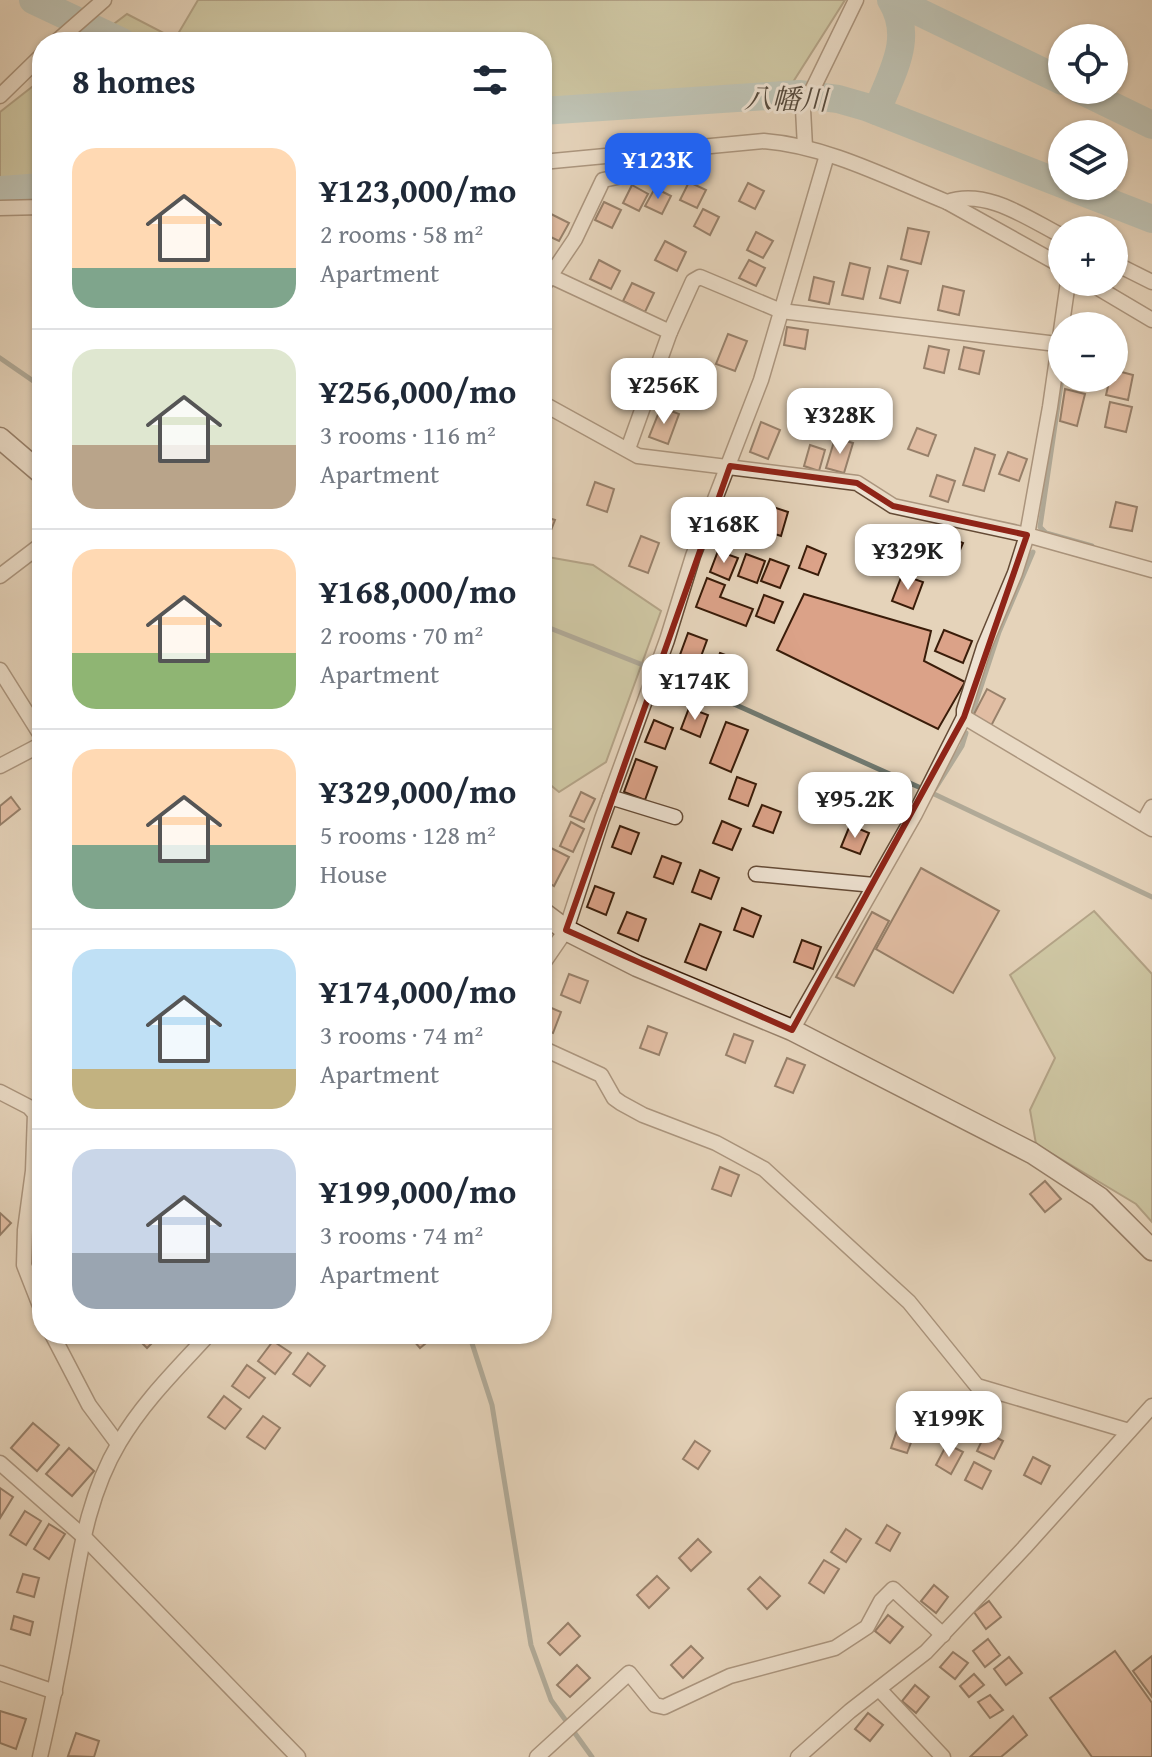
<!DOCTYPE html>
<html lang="en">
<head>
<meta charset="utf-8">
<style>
  body { margin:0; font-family:"Gentium Book Plus","Noto Serif JP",serif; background:#f6f6f7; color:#1f2937; height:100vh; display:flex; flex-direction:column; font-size:30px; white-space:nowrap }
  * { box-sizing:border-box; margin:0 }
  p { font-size:26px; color:#747a83 }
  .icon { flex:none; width:44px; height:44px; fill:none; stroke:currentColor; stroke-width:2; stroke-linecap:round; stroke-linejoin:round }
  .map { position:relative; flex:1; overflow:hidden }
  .drawer { position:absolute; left:32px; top:32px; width:520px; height:1312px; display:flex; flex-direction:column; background:#fff; border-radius:32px; box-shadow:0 2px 6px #0004 }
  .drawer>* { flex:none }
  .tools { position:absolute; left:1048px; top:24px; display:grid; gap:16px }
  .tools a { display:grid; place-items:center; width:80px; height:80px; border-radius:50%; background:#fff; box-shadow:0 2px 6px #0004; font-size:40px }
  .price { position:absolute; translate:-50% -68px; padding:0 18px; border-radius:16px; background:#fff; color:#222; font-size:26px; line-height:52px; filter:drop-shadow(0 2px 4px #0008) }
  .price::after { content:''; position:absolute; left:50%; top:48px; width:24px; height:18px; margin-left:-12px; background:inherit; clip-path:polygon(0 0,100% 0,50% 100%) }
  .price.selected { background:#2563eb; color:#fff }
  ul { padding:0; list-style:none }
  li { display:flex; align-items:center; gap:24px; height:200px; padding:0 40px }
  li+li { border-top:2px solid #e0e1e3 }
  li span { display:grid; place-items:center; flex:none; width:224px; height:160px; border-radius:24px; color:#555 }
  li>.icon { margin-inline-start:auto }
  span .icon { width:96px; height:96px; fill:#fffc; stroke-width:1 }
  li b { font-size:34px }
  h2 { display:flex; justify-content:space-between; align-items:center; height:96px; padding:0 40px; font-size:34px }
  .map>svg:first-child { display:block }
</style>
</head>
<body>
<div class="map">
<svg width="1152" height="1757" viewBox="0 0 1152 1757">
  <rect width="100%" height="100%" fill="#e5d3ba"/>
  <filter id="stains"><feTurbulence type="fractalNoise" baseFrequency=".0025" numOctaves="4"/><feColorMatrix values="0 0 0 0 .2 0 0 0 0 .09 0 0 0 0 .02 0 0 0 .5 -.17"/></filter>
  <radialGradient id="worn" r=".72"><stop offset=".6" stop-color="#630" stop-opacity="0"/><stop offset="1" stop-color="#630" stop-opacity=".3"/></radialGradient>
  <!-- green -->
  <g fill="#b6bc8e" stroke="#786c4c" stroke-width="2">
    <polygon points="198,0 845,0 793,82 542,99 542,42 90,42 127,14 175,39"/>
    <polygon points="42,79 42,180 0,183 0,112"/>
    <polygon points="542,556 593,565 661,611 606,762 559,792 542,778"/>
    <polygon points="1094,911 1152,974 1152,1222 1136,1204 1036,1144 1030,1110 1055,1058 1010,975"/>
  </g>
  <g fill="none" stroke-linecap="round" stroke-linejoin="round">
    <!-- stream -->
    <g stroke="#717970" stroke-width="5">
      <polyline points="0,358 42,387"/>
      <polyline points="1062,378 1040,527 1046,533 1092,546"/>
      <polyline points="542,625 648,667"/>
      <polyline points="667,674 932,793 1152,897"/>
      <polyline points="972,714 999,632 1033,552"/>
      <polyline points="935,789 962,746 966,733"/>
      <polyline points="469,1334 492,1405 531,1645 551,1700 592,1757"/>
    </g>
    <!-- river -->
    <g stroke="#96b7b5" stroke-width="28">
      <polyline points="33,0 122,42"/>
      <polyline points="894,0 1062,81"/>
      <polyline points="1080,90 1152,125"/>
      <polyline points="542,111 799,94 838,99 866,107 1062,184"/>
      <path d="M877,111C891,73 915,39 891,0"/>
      <polyline points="1067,186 1152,219"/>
      <polyline points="0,190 42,187"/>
    </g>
  </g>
  <!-- building -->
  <g fill="#dba288" stroke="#391c09" stroke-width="2">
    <polygon points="689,182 706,190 697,208 680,200"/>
    <polygon points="748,183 764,191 755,209 739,201"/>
    <polygon points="632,185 648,194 639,211 623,203"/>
    <polygon points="655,188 671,196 662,214 645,206"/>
    <polygon points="604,202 621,210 612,228 595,220"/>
    <polygon points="703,209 719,217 710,235 694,226"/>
    <polygon points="547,212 569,223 559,241 542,233 542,222"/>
    <polygon points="908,228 929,232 921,264 901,259"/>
    <polygon points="756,232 773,241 763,258 747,250"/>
    <polygon points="665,241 686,252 677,271 655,260"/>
    <polygon points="599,260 620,271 611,289 590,279"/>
    <polygon points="749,260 765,268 756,286 739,278"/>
    <polygon points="850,263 870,268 863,299 842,295"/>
    <polygon points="888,266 908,271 900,303 880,298"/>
    <polygon points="814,277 834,282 829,304 809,300"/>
    <polygon points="632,283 654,293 645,312 623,301"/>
    <polygon points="943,286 964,291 959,315 938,310"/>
    <polygon points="787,327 808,330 805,349 784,345"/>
    <polygon points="728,334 747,341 735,371 716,364"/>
    <polygon points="929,346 949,350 944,373 924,368"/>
    <polygon points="964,347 984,351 979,374 959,369"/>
    <polygon points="1114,370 1133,375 1128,400 1106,395 1110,378 1114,378"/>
    <polygon points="1065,389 1085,394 1077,426 1060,421"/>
    <polygon points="1110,402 1132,407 1126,432 1105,427"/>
    <polygon points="841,404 859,409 854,426 836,420"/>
    <polygon points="661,407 679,414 668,444 649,437"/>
    <polygon points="761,422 780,430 768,459 750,452"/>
    <polygon points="917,428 936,435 928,456 908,449"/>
    <polygon points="835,438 853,443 844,473 826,468"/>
    <polygon points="810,445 825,450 819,471 804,466"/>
    <polygon points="975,448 995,455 984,491 963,485"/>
    <polygon points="1008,452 1027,459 1019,481 999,474"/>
    <polygon points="937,475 955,481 948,502 930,496"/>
    <polygon points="595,482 614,489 607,512 587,505"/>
    <polygon points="758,502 788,512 781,536 750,526"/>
    <polygon points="1116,502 1137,507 1132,531 1110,527"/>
    <polygon points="542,516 555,520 543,551 542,550"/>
    <polygon points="944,535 963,543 954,564 935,557"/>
    <polygon points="641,536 659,543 648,573 629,566"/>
    <polygon points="807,546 826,554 818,575 799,568"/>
    <polygon points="718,551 738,558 729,580 710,572"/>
    <polygon points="746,554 765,561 757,583 738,576"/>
    <polygon points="770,559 789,566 780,588 761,581"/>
    <polygon points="902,575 923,582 913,609 892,601"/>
    <polygon points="707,578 725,585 720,597 753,609 746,626 696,607"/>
    <polygon points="804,594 931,631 924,661 965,682 938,729 777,650"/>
    <polygon points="764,595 783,602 774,623 756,616"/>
    <polygon points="944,630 972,641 963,663 935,651"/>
    <polygon points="688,633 707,640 696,670 677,663"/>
    <polygon points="720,653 739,660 727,690 709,683"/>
    <polygon points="987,689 1005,699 991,726 973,716"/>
    <polygon points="689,708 708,715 700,737 681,729"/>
    <polygon points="654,720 673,728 665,749 645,742"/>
    <polygon points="726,722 748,730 731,772 710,763"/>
    <polygon points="636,759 657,767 645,800 624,792"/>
    <polygon points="737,777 756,784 748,806 729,799"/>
    <polygon points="581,792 595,799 584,822 570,816"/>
    <polygon points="11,797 20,809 0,825 0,806"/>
    <polygon points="762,805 781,812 773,833 753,826"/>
    <polygon points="722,821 741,829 732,850 713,843"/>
    <polygon points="571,822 584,829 573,852 560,846"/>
    <polygon points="850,825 869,833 860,854 841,847"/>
    <polygon points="620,826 639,833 631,854 612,847"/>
    <polygon points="549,847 569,857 554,886 542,879 542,860"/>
    <polygon points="662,856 681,863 673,884 654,877"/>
    <polygon points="921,868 999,911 953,993 876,949"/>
    <polygon points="700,870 719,878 711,899 692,892"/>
    <polygon points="595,886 614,893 606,915 587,907"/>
    <polygon points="742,908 761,916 753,937 734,930"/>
    <polygon points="627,912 646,919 638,941 618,933"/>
    <polygon points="872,912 889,921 854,986 836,977"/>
    <polygon points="700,924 721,932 706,970 685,962"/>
    <polygon points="802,940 821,947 813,969 794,962"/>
    <polygon points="569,974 588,981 580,1003 561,995"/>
    <polygon points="542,1004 561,1012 553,1033 542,1029"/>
    <polygon points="648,1026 667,1033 659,1055 640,1048"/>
    <polygon points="734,1034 753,1041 745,1063 726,1055"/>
    <polygon points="787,1058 805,1065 793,1093 775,1086"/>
    <polygon points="720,1167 739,1175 731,1196 712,1189"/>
    <polygon points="1045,1181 1061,1199 1045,1212 1030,1194"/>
    <polygon points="0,1213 11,1223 0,1235"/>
    <polygon points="133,1334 161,1334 147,1348"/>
    <polygon points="408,1334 437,1334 420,1348"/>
    <polygon points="273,1341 291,1353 275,1374 258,1361"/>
    <polygon points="308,1353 325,1366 310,1386 293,1374"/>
    <polygon points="247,1365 265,1378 249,1398 232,1386"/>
    <polygon points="224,1396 241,1409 225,1429 208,1417"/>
    <polygon points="263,1416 280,1428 265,1449 247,1437"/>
    <polygon points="900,1421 917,1427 907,1453 891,1448"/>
    <polygon points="33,1423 59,1445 37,1471 11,1448"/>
    <polygon points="986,1432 1003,1441 994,1459 977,1451"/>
    <polygon points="695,1441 710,1451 698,1469 683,1459"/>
    <polygon points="947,1444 963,1452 951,1474 936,1465"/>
    <polygon points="69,1448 94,1471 72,1496 46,1474"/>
    <polygon points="1033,1457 1050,1466 1041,1484 1024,1475"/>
    <polygon points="974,1462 991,1471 982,1489 965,1480"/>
    <polygon points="0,1488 13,1497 0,1518"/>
    <polygon points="25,1511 41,1521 26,1545 10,1535"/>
    <polygon points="49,1524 65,1534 49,1559 34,1549"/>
    <polygon points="887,1525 900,1533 890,1551 876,1543"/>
    <polygon points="846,1529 861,1539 846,1562 831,1552"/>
    <polygon points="698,1539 711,1552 691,1571 679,1558"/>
    <polygon points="824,1560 839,1569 824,1593 809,1583"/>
    <polygon points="23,1574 39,1578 34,1597 17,1592"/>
    <polygon points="657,1576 669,1588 649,1608 637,1595"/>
    <polygon points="760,1577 780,1596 767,1609 748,1589"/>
    <polygon points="934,1585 948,1597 936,1613 921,1601"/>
    <polygon points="989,1601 1001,1617 986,1629 974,1612"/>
    <polygon points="888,1615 903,1627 890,1643 875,1631"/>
    <polygon points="14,1616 33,1622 30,1635 11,1629"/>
    <polygon points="568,1623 580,1636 560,1655 548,1643"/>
    <polygon points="988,1639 1000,1655 985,1667 973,1651"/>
    <polygon points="691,1646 703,1658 683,1678 671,1665"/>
    <polygon points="1115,1651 1152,1703 1152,1757 1092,1757 1050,1698"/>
    <polygon points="953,1652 968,1663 955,1679 940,1667"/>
    <polygon points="1152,1656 1152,1697 1133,1671"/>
    <polygon points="1009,1657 1022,1673 1006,1685 994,1669"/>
    <polygon points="577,1665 590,1678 570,1697 557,1685"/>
    <polygon points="974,1674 984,1685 969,1697 960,1686"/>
    <polygon points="915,1685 929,1697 916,1713 902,1701"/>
    <polygon points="990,1695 1003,1710 990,1718 978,1702"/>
    <polygon points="0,1711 26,1719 16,1749 0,1743"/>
    <polygon points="868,1713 883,1725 870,1741 855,1729"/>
    <polygon points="1013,1716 1027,1735 1001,1757 970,1757"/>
    <polygon points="76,1733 99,1741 94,1757 68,1756"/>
  </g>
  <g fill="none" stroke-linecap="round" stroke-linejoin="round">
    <defs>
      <g id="street">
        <polyline points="56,42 104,0"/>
        <polyline points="0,96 42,55"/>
        <polyline points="805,147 803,109 856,0"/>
        <path d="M542,162L764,141C827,146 888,178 947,202C986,188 1027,218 1062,236"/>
        <polyline points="947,202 1062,266"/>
        <polyline points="0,208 42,207"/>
        <polyline points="1114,263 1152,282"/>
        <polyline points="550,276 670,332 628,449"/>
        <polyline points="1088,282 1152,320"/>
        <polyline points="542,288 575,239 603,180 636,173 655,153"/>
        <polyline points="670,332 693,281 700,277 781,311 1057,344"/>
        <polyline points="542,403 638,456 857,483 893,506 1027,535 1152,570"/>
        <polyline points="0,576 42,544"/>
        <polyline points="0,670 42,737"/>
        <polyline points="964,717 1152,829"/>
        <polyline points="0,766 42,744"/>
        <polyline points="610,797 675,817"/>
        <polyline points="1143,823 1152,807"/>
        <polyline points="756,874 874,885"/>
        <polyline points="542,965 566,930 602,819 667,640 693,556 761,380 827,155"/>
        <polyline points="792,1030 915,814 964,717 964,710 984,647 1015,573 1027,535 1050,407 1068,282"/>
        <polyline points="542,1048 601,1075 614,1098 621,1103 643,1115 716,1143 764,1169 909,1302 977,1386 1129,1431"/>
        <polyline points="0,1092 29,1107 35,1114 33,1171 25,1230 24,1265 42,1311"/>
        <polyline points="52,1334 89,1405 118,1444"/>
        <polyline points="0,1463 83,1536 298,1757"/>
        <polyline points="0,1673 55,1692"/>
        <polyline points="879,1689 943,1757"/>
        <path d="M40,1757C51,1709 61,1661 69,1613C80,1554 88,1495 119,1443C143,1402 177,1369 209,1334"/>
        <polyline points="537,1757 629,1673 655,1705 664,1707 730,1676 835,1648 867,1627 881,1601 893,1589 943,1635"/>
        <polyline points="798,1757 850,1711 926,1652 1024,1548 1152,1406"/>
      </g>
      <g id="secondary">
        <polyline points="0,438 42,474"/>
        <polyline points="542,912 566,930 637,966 792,1030 1032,1153 1099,1197 1152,1250"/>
      </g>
    </defs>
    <!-- street casing -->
    <use href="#street" stroke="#644a35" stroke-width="17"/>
    <!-- secondary casing -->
    <use href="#secondary" stroke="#391c09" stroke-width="23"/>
    <!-- street -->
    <use href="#street" stroke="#eee2d2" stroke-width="14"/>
    <!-- secondary -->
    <use href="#secondary" stroke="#eee2d2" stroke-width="20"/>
  </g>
  <!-- marked area -->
  <path d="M0 0H1152V1757H0ZM730,466L857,483L893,506L1027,535L964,717L792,1030L566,930Z" fill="#e5d3ba" fill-opacity=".55" fill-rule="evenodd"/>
  <path fill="none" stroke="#8f2418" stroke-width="6" stroke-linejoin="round" d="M730,466L857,483L893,506L1027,535L964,717L792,1030L566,930Z"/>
  <g text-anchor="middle" stroke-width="6" stroke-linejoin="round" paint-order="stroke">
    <!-- water labels -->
    <g font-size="28" font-style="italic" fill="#554a3d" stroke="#eee2d2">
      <text transform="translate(786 99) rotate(1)" y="10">八幡川</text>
    </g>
  </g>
  <rect width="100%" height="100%" filter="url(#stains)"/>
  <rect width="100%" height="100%" fill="url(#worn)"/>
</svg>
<div class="tools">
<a><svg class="icon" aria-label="locate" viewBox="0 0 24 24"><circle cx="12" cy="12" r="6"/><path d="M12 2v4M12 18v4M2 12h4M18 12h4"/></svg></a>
<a><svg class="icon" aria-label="layers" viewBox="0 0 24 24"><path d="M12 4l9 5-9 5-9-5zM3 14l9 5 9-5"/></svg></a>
<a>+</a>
<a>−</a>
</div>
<b class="price selected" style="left:658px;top:201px">¥123K</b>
<b class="price" style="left:664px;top:426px">¥256K</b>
<b class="price" style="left:840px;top:456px">¥328K</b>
<b class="price" style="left:724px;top:565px">¥168K</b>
<b class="price" style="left:908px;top:592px">¥329K</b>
<b class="price" style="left:695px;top:722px">¥174K</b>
<b class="price" style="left:855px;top:840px">¥95.2K</b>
<b class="price" style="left:949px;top:1459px">¥199K</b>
<section class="drawer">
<h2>8 homes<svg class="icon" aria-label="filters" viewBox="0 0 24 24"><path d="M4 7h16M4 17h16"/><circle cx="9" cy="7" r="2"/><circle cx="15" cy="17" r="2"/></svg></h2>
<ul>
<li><span style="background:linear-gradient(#ffd9b3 75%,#7fa58c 0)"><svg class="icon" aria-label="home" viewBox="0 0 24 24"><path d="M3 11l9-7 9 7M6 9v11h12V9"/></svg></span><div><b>¥123,000/mo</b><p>2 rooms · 58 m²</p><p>Apartment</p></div></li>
<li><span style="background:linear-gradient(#dfe7d0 60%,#b9a48a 0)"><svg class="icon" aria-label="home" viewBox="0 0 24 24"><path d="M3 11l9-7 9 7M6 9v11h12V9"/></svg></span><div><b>¥256,000/mo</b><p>3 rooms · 116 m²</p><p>Apartment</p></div></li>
<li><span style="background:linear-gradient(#ffd9b3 65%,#8fb573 0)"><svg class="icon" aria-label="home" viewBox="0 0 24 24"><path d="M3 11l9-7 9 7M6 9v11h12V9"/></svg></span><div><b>¥168,000/mo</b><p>2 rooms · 70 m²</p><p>Apartment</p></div></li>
<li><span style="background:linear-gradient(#ffd9b3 60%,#7fa58c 0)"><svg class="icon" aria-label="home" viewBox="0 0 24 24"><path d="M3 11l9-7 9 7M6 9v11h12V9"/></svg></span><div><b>¥329,000/mo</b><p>5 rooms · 128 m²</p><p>House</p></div></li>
<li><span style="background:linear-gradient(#bfe0f5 75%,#c2b280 0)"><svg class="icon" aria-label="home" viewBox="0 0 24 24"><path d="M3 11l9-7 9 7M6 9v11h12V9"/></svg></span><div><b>¥174,000/mo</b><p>3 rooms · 74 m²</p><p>Apartment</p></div></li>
<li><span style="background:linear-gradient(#c9d6e8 65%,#9aa5b1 0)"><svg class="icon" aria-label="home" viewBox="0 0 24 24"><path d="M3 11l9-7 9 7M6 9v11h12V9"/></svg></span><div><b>¥199,000/mo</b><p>3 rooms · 74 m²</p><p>Apartment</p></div></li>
</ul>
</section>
</div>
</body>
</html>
